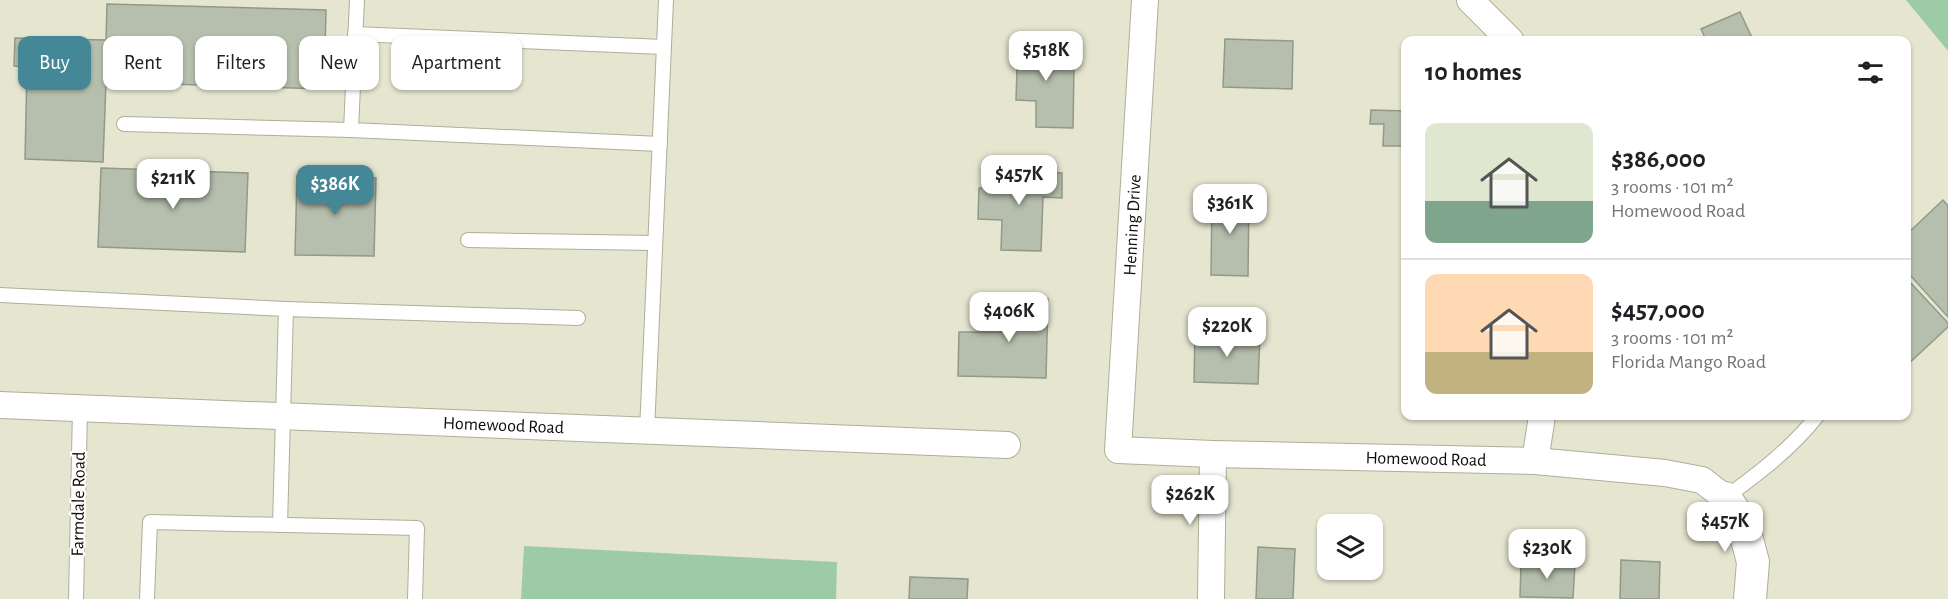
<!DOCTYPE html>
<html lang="en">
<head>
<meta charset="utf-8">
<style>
  body { margin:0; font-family:"Alegreya Sans",sans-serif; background:#f2f2f2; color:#202124; height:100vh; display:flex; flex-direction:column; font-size:22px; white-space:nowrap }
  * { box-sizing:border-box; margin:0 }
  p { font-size:20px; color:#757577 }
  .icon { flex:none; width:33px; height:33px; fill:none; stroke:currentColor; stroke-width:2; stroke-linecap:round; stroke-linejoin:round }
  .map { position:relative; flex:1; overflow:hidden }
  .side { position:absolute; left:1401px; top:36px; width:510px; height:384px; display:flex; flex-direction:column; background:#fff; border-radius:12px; box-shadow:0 2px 4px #0004 }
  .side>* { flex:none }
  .guide { position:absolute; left:18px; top:36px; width:570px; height:54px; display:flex; gap:12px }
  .fabs { position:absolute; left:1317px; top:514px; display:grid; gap:12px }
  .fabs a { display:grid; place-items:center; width:66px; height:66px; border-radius:12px; background:#fff; box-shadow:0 2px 4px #0004; font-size:30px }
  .price { position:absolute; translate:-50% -51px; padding:0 14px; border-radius:12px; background:#fff; color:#222; font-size:20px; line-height:39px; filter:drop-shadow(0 2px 3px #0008) }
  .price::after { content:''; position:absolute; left:50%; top:36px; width:18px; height:14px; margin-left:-9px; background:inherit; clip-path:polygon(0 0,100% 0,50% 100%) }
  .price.active { background:#448797; color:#fff }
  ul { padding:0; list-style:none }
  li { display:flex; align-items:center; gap:18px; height:150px; padding:0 24px }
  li+li { border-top:2px solid #e0e0e0 }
  li span { display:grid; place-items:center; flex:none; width:168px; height:120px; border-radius:12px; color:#555 }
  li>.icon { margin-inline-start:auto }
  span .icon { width:72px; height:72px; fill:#fffc; stroke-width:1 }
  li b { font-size:26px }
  h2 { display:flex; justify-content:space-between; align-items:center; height:72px; padding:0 24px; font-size:26px }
  .tag { padding:0 21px; border-radius:12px; background:#fff; box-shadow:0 2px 4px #0004; font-size:21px; line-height:54px }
  .tag.active { background:#448797; color:#fff }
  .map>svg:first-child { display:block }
</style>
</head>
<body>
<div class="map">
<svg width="1948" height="599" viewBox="0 0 1948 599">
  <rect width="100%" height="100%" fill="#e5e5d0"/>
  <!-- water -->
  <g fill="#9ccba5">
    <polygon points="1906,0 1948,0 1948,51"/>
    <polygon points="524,546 837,562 836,599 521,599"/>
  </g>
  <!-- building -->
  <g fill="#b6bfad" stroke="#919987" stroke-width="1.5">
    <polygon points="107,4 326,10 324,89 106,82 103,162 25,159 27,67 14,66 15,38 106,40"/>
    <polygon points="1740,12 1753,40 1706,40 1701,29"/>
    <polygon points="1018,38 1062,39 1062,66 1074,66 1073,128 1036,127 1036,101 1016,100"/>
    <polygon points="1225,39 1293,41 1292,89 1223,87"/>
    <polygon points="1371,110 1406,111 1406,146 1383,146 1384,124 1370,124"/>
    <polygon points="101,168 248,173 245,252 98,247"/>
    <polygon points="992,170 1062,173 1062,198 1043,197 1041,251 1001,250 1002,220 978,219 979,188 992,189"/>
    <polygon points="297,176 376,178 374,256 295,255"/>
    <polygon points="1212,195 1249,195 1248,276 1211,275"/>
    <polygon points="1943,200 1948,206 1948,317 1909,274 1906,277 1906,235"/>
    <polygon points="1909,281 1948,323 1948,327 1906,366 1906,283"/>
    <polygon points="1002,298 1048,299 1046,378 958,376 959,332 1001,332"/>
    <polygon points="1195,332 1260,334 1258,384 1194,382"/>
    <polygon points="1258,547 1295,549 1293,599 1256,599"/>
    <polygon points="1621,560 1660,562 1659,599 1620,599"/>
    <polygon points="1521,563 1575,564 1573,598 1520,597"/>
    <polygon points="910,577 968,579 967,599 909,599"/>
  </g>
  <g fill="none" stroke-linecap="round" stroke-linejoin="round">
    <defs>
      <g id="service">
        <polyline points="357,0 351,130 660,144"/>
        <polyline points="355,34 664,47"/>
        <polyline points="124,124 351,130"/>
        <polyline points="468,240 655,243"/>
        <polyline points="0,295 286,309"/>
        <polyline points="647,431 666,0"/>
        <path d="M1725,498C1759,473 1791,449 1817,416"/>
        <polyline points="280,525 286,309 578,318"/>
        <polyline points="76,599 80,409"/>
        <polyline points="147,599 150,522 417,528 415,599"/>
      </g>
      <g id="minor">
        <path id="s1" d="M1145,0L1118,450L1213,454L1535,461L1665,473L1702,480L1725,498"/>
        <polyline points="1470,0 1510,40"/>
        <path id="s2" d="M0,405L1007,445"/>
        <polyline points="1535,461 1542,416"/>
        <polyline points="1211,599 1213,454"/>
      </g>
      <polyline id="tertiary" points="1725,498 1743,524 1753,562 1750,599"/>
    </defs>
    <!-- service casing -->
    <use href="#service" stroke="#aeae9a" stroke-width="16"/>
    <!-- minor casing -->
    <use href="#minor" stroke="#aeae9a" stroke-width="28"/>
    <!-- tertiary casing -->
    <use href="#tertiary" stroke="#aeae9a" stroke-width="34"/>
    <!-- service -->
    <use href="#service" stroke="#fff" stroke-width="14"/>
    <!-- minor -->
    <use href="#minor" stroke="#fff" stroke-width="26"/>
    <!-- tertiary -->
    <use href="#tertiary" stroke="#fff" stroke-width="32"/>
  </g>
  <g text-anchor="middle" stroke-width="4.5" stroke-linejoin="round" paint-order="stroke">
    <!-- street labels -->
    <g font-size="18" fill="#0c0c06" stroke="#fff">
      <text transform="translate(1132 225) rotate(-87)" y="6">Henning Drive</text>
      <text dy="6" stroke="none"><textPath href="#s2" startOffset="504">Homewood Road</textPath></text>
      <text dy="6" stroke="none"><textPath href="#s1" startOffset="759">Homewood Road</textPath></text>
      <text transform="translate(78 504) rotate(-89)" y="6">Farmdale Road</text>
    </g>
  </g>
</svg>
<div class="fabs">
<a><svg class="icon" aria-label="layers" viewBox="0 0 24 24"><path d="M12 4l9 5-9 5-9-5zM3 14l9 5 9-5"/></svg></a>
</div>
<b class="price" style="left:1046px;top:82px">$518K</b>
<b class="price" style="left:1019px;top:206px">$457K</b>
<b class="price" style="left:173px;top:210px">$211K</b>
<b class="price active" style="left:335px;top:216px">$386K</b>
<b class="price" style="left:1230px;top:235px">$361K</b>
<b class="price" style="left:1009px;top:343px">$406K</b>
<b class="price" style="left:1227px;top:358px">$220K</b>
<b class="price" style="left:1190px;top:526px">$262K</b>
<b class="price" style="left:1725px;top:553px">$457K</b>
<b class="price" style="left:1547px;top:580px">$230K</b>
<div class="guide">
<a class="tag active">Buy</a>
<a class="tag">Rent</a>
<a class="tag">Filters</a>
<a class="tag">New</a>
<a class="tag">Apartment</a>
</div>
<section class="side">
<h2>10 homes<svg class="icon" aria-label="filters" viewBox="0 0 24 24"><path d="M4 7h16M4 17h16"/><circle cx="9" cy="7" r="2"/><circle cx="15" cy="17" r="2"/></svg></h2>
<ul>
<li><span style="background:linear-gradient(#dfe7d0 65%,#7fa58c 0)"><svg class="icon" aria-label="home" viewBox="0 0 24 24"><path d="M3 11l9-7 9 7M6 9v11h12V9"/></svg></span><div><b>$386,000</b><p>3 rooms · 101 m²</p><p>Homewood Road</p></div></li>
<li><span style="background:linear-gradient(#ffd9b3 65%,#c2b280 0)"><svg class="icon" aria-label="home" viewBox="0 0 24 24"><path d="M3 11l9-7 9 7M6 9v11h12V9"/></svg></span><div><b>$457,000</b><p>3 rooms · 101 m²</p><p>Florida Mango Road</p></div></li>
</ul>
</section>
</div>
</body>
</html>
